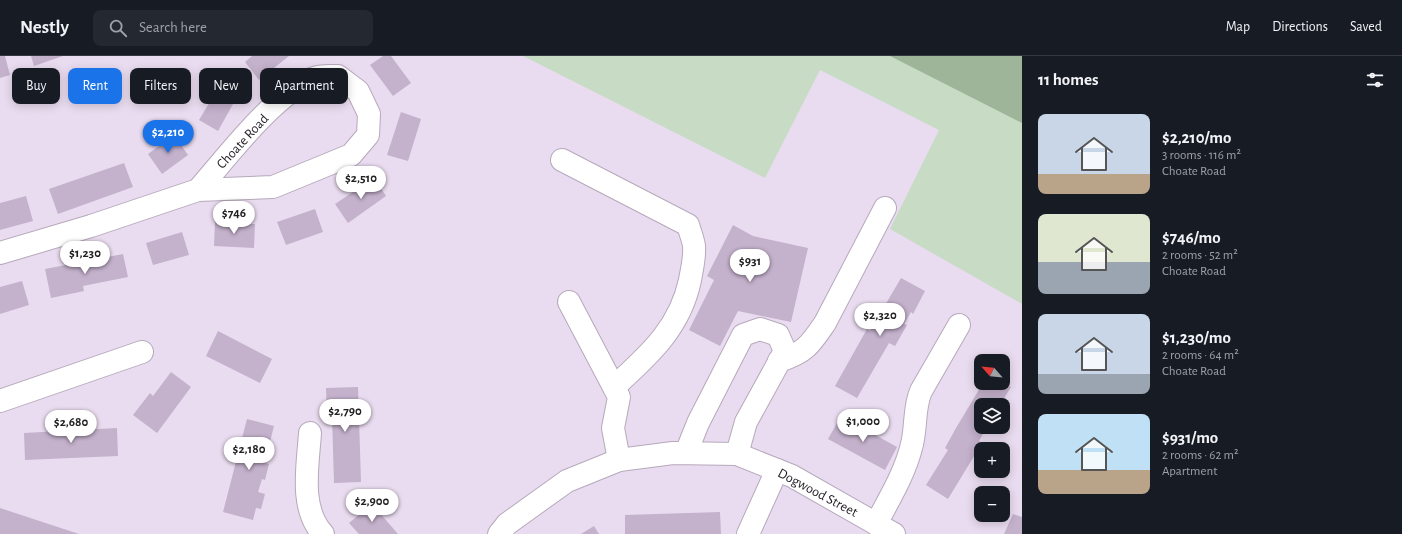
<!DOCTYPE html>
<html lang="en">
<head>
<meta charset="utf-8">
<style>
  body { margin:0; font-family:"Alegreya Sans",sans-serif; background:#242831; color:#f1f3f6; height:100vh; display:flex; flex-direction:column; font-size:15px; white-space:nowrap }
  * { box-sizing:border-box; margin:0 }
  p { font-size:13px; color:#9ea1a6 }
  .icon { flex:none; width:22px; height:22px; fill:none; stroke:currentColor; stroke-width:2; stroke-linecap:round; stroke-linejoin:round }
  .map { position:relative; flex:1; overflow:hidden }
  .panel { display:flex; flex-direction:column; background:#171b24; width:380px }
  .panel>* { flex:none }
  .top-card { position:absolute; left:12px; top:12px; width:380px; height:36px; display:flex; gap:8px }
  .needle { width:26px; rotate:297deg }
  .controls { position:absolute; left:974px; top:298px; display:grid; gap:8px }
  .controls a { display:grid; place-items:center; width:36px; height:36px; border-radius:8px; background:#171b24; box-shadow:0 2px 10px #0003; font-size:20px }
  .price { position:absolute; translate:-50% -34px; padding:0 9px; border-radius:14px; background:#fff; color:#222; font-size:13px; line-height:26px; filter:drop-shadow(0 1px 2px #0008) }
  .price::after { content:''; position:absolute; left:50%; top:24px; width:12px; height:9px; margin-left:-6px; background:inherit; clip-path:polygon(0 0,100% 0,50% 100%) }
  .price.selected { background:#1a73e8; color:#fff }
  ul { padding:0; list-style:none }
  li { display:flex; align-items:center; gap:12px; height:100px; padding:0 16px }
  li span { display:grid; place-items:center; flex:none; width:112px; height:80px; border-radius:8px; color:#555 }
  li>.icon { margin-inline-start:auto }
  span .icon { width:48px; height:48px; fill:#fffc; stroke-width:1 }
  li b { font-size:17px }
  h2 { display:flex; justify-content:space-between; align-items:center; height:48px; padding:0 16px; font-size:17px }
  .chip { padding:0 14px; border-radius:8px; background:#171b24; box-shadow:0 2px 10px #0003; font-size:14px; line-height:36px }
  .chip.selected { background:#1a73e8; color:#fff }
  header { display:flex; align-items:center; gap:24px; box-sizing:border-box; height:56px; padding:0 20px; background:#171b24; border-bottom:1px solid #363941 }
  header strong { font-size:19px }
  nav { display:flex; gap:22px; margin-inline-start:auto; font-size:14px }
  .search { width:280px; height:36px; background:#242831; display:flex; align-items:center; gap:10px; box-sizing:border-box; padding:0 14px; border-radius:8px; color:#9ea1a6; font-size:15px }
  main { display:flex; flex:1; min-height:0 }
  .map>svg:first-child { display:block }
</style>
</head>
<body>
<header>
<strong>Nestly</strong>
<div class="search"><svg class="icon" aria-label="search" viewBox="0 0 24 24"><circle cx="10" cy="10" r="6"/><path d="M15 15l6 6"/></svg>Search here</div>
<nav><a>Map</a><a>Directions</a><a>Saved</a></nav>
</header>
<main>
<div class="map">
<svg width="1022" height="478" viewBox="0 0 1022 478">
  <rect width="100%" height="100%" fill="#eadcf0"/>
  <!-- green -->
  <polygon fill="#c8dbc4" points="523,0 1022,0 1022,248 890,173 939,74 820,14 765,122"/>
  <!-- forest -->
  <polygon fill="#9fb59a" points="890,0 1022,0 1022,67"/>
  <!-- building -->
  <g fill="#c4b1cc">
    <polygon points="0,0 5,0 10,19 0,22"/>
    <polygon points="31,0 63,0 34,10"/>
    <polygon points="252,0 289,0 259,24 245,6"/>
    <polygon points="383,0 391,0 411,27 393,40 370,9"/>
    <polygon points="220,29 238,39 218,75 199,64"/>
    <polygon points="401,56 421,63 408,105 387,99"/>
    <polygon points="174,79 188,99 162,118 148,98"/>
    <polygon points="124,107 133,131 58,158 49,133"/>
    <polygon points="374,122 386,140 348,167 335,148"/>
    <polygon points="26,140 33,165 0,174 0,147"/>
    <polygon points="315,153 323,176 286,189 277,166"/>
    <polygon points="215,166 255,168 254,192 214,190"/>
    <polygon points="733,169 753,180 808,192 791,266 738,255 720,290 689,274 714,224 707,220"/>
    <polygon points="182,176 189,199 153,209 146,187"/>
    <polygon points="123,198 128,221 83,230 84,235 51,242 45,213"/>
    <polygon points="901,222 925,235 913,258 911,256 904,268 907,269 895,290 889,287 857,342 835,330 867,273 870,275"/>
    <polygon points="22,225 29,249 0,258 0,231"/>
    <polygon points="218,275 272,303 260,327 206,300"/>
    <polygon points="171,316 191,331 157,377 133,359 150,337 153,340"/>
    <polygon points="983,327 1004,327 1011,331 1000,349 981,349 981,371 987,371 979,385 982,387 948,443 926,429 948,394 945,392 956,372"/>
    <polygon points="358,331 361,426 334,427 332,360 327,360 326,332"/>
    <polygon points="841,360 897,391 885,414 828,383"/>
    <polygon points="247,363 274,370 268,394 266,394 263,406 269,408 265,424 262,423 258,436 265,438 261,453 256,452 253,464 223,456"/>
    <polygon points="117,372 118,400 25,404 24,377"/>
    <polygon points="372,448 398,478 359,478 349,467"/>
    <polygon points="0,452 79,478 0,478"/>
    <polygon points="720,456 721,478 625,478 625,459"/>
    <polygon points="1013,458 1022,461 1022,478 1004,478"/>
    <polygon points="594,470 599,478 581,478"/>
  </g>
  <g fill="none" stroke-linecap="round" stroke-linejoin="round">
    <defs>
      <g id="minor">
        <path d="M562,104L688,169C690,176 693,183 694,190C695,201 692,213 690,224C680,272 649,299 614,331"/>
        <path d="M0,197L91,170L198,134L273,131L351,99L368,79L369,58L358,35L338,20C331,20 321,19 314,22C274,38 227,101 198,134"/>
        <polyline points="569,246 619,341 613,372 619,404"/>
        <path d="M779,305C805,297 810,289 825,267L885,152"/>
        <polyline points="0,345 142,296"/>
        <path d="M310,377C308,409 299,452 323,478"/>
        <polyline points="686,397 698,367 743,279 760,273 778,279 785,295 746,366 737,398"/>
        <path d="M876,468C889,443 904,419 911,392C917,373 913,353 921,335L959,269"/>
        <polyline points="499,478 507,468 567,425 619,404 673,397 737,398 792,420 894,478"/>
        <polyline points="748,478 777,414"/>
      </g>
    </defs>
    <!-- minor casing -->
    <use href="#minor" stroke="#b6a9bb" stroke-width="24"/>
    <!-- minor -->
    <use href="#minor" stroke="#fff" stroke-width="22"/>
  </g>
  <g text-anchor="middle" stroke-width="3" stroke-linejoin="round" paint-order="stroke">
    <!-- street labels -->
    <g font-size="14" fill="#1f1a21" stroke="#fff">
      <text transform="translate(242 85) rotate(-47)" y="5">Choate Road</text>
      <text transform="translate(818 436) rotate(28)" y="5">Dogwood Street</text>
    </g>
  </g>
</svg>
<div class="controls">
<a><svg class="needle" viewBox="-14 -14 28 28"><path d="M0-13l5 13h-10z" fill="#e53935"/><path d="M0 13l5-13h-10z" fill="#9ea1a6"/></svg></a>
<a><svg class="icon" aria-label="layers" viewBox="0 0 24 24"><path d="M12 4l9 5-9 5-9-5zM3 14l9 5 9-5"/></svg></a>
<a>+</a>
<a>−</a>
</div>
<b class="price selected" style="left:168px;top:98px">$2,210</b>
<b class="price" style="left:361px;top:144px">$2,510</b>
<b class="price" style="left:234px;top:179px">$746</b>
<b class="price" style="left:85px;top:219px">$1,230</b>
<b class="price" style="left:750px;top:227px">$931</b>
<b class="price" style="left:880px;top:281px">$2,320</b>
<b class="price" style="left:345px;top:377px">$2,790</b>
<b class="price" style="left:863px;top:387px">$1,000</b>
<b class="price" style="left:71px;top:388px">$2,680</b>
<b class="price" style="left:249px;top:415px">$2,180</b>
<b class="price" style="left:372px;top:467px">$2,900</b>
<div class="top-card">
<a class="chip">Buy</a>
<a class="chip selected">Rent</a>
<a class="chip">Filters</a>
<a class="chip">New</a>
<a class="chip">Apartment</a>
</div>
</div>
<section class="panel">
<h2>11 homes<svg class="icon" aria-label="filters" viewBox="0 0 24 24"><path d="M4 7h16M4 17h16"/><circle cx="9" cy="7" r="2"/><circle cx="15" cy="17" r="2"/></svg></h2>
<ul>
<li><span style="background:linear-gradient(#c9d6e8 75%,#b9a48a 0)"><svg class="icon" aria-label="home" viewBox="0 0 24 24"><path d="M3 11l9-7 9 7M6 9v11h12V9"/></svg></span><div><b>$2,210/mo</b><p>3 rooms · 116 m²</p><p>Choate Road</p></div></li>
<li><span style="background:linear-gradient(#dfe7d0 60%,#9aa5b1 0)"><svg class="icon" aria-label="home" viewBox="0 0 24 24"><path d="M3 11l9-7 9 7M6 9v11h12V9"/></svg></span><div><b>$746/mo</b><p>2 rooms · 52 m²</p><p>Choate Road</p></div></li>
<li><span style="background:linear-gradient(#c9d6e8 75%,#9aa5b1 0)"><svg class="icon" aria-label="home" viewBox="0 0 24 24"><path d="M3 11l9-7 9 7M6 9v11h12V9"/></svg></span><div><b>$1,230/mo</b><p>2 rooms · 64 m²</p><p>Choate Road</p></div></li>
<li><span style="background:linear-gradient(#bfe0f5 70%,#b9a48a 0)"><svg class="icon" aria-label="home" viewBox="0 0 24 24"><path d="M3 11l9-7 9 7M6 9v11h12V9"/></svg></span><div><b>$931/mo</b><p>2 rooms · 62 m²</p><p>Apartment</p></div></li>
</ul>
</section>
</main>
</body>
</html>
